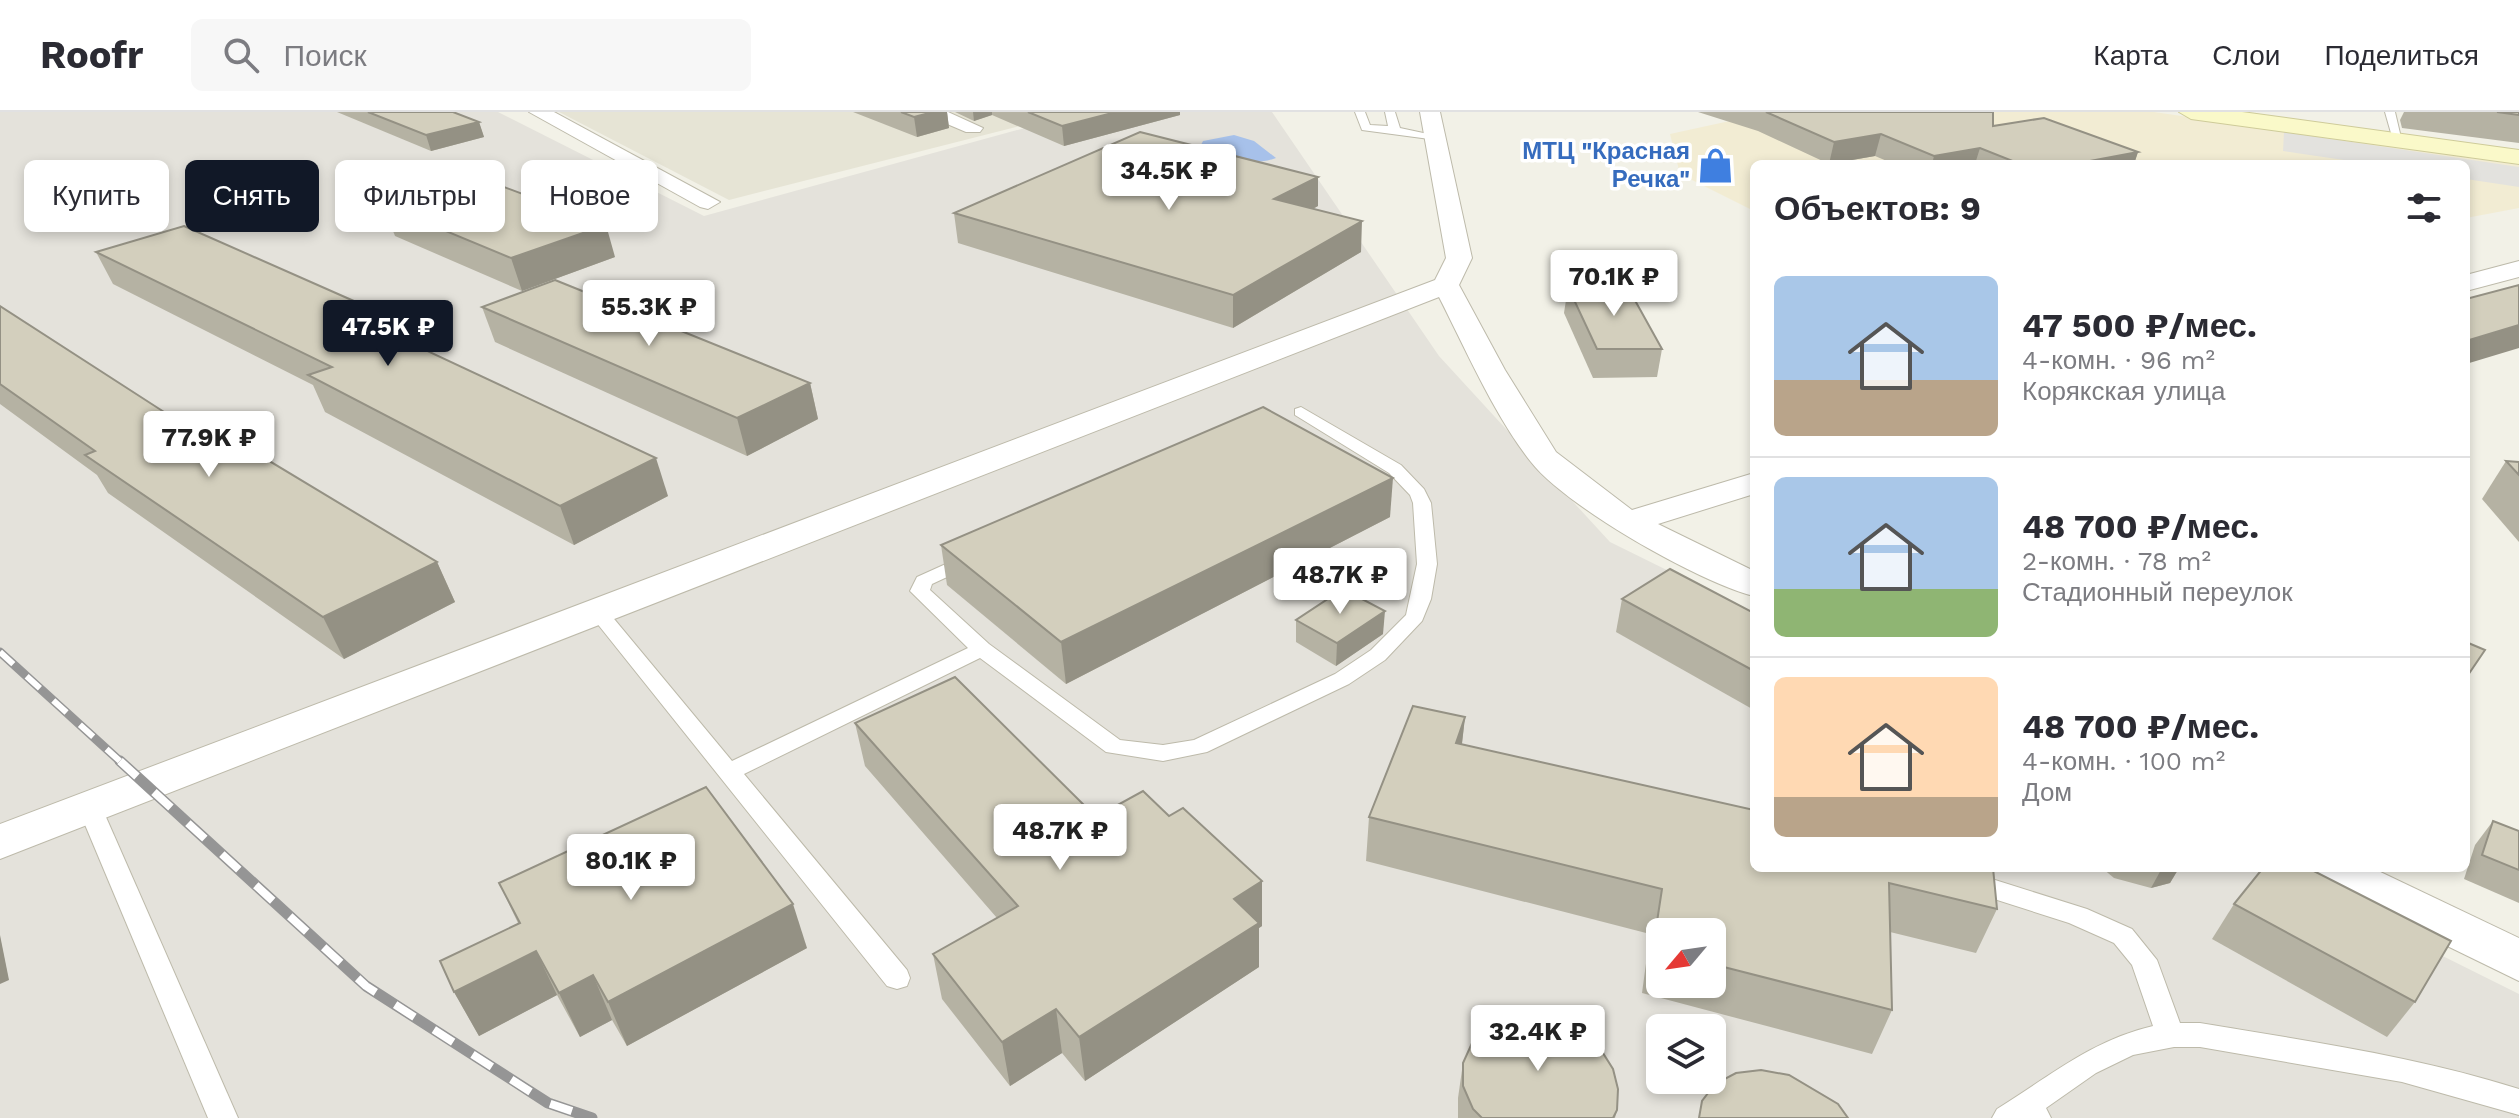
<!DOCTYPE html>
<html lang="ru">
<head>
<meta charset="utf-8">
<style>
  body { margin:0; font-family:"Work Sans",sans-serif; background:#f7f7f7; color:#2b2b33; height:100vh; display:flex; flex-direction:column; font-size:30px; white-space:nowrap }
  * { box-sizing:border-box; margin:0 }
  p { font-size:26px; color:#7c7c81 }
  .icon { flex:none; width:44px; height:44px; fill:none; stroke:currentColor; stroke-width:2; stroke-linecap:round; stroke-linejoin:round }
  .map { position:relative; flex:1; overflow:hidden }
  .side { position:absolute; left:1750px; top:48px; width:720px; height:712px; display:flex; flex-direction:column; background:#fff; border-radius:12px; box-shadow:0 4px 12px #0003 }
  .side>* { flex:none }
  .guide { position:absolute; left:24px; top:48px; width:760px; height:72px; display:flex; gap:16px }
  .needle { width:52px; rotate:241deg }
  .buttons { position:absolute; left:1646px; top:806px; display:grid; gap:16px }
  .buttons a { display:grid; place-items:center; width:80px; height:80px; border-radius:12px; background:#fff; box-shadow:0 4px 12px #0003; font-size:40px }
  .price { position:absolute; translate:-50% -68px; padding:0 18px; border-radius:8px; background:#fff; color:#222; font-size:26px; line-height:52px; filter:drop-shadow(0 2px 4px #0008) }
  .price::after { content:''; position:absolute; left:50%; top:48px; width:24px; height:18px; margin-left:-12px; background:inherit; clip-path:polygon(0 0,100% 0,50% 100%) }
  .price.active { background:#111827; color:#fff }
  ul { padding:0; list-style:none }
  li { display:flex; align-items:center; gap:24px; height:200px; padding:0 24px }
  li+li { border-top:2px solid #e1e1e2 }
  li span { display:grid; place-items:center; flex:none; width:224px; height:160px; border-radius:12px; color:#555 }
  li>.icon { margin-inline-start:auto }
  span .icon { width:96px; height:96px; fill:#fffc; stroke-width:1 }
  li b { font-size:34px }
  h2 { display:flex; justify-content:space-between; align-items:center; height:96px; padding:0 24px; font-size:34px }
  .chip { padding:0 28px; border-radius:12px; background:#fff; box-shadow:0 4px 12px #0003; font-size:28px; line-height:72px }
  .chip.active { background:#111827; color:#fff }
  header { display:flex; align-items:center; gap:48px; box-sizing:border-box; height:112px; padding:0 40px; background:#fff; border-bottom:2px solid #e1e1e2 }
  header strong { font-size:38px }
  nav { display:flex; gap:44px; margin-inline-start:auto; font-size:28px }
  .search { width:560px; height:72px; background:#f7f7f7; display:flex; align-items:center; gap:20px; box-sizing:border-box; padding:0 28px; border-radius:12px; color:#7c7c81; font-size:30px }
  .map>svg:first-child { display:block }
</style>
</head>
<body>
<header>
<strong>Roofr</strong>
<div class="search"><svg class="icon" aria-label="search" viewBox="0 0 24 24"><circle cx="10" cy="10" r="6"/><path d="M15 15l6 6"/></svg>Поиск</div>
<nav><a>Карта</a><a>Слои</a><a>Поделиться</a></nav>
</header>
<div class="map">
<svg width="2519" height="1006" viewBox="0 0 2519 1006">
  <rect width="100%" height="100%" fill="#f2f1e7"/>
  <!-- residential -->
  <polygon fill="#e6e4d5" points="559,0 1075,0 729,88"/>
  <!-- commercial -->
  <polygon fill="#f2ecd3" points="1771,0 2154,0 2519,53 2519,96 2466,106 2466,52 1754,52 1754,99 1680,62 1670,22"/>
  <!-- industrial -->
  <path fill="#e4e2db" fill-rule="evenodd" d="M0,0H498L704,104L1083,0H1272L1439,244L1610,430L1754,501V756H2266L2519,882V1006H0ZM1660,820H1712V872H1660ZM1660,916H1712V968H1660Z"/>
  <!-- parking -->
  <polygon fill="#e3e2de" points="2284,20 2519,55 2519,75 2466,67 2466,52 2371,52 2283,39"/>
  <!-- water -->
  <path fill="#a7c1ea" d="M1234,23L1254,29L1276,46C1256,54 1217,50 1201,33L1203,29Z"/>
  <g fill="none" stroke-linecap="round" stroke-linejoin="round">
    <defs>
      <g id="lane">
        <polygon points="1355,0 1365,0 1370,13 1388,14 1385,0 1395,0 1400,16 1442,25 1437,28 1362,18"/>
        <polygon points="2385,0 2395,0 2402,30 2393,28"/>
        <polygon points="1301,295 1401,353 1424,377 1431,391 1437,452 1431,487 1422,509 1385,548 1349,572 1207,640 1163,649 1106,640 980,546 744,662 907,858 910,866 907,874 897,877 887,874 588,500 591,496 605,496 732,649 968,536 910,479 917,465 968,442 975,444 977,448 975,452 932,472 930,478 989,532 1120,628 1163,633 1194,628 1335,562 1371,538 1406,503 1417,452 1413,391 1410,383 1389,361 1295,303 1295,297"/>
        <polygon points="90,688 98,690 102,696 238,1006 208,1006 78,696 82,690"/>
        <path d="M1916,756H1957L2087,797L2132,817L2157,848L2180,911H2200C2307,929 2415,944 2519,977V1003L2402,970L2200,935H2174L2133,943L2096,961L2046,996L2051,1006H1992L1997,997C2049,965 2092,928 2153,914L2132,853L2114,831L2069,811L1919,763Z"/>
      </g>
      <g id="street">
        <polygon points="529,0 554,0 720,90 708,97 700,95"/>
        <polygon points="919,0 948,0 983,16 980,20 966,20"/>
        <path d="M1420,0H1440L1472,146L1459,173L1505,258L1556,340L1632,398L1754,361V382L1658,412L1754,459V484C1700,471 1565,394 1531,350C1494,303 1466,238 1439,185L0,747V712L1435,168L1446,146Z"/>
        <polygon points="2519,149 2519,165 2466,179 2466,163"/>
        <polygon points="2305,756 2372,756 2519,826 2519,869 2312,768"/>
      </g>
      <polygon id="secondary" points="2179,0 2242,0 2519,38 2519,52 2191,7"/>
    </defs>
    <!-- lane casing -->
    <use href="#lane" stroke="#bdbaaa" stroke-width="2"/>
    <!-- street casing -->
    <use href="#street" stroke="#bdbaaa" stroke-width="2"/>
    <!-- secondary casing -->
    <use href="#secondary" stroke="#cecb99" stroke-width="2"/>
    <!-- lane -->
    <use href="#lane" fill="#fff" fill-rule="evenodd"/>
    <!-- street -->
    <use href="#street" fill="#fff" fill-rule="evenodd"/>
    <!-- secondary -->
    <use href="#secondary" fill="#faf9c9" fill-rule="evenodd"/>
    <defs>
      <polyline id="rail-far1" points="0,540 122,651"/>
      <polyline id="rail" points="120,649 366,874 548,991 592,1006"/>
    </defs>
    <!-- rail-far1 casing -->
    <use href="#rail-far1" stroke="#959595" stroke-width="9"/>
    <!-- rail casing -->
    <use href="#rail" stroke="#959595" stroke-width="11"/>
    <!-- rail-far1 -->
    <use href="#rail-far1" stroke="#fff" stroke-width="6" stroke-dasharray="18" stroke-linecap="butt"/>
    <!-- rail -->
    <use href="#rail" stroke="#fff" stroke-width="8" stroke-dasharray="23" stroke-linecap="butt"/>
  </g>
  <!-- wall -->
  <g fill="#b5b2a3" fill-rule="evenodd">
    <polygon points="337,0 453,0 479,10 484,25 431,39"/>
    <polygon points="853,0 947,0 949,16 917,25"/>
    <polygon points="955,0 1180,0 1180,3 1064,34 992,3 974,9"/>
    <polygon points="1698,0 1993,0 1993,14 2138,40 2134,52 1894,52 1875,44 1829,52 1758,19"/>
    <polygon points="2404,0 2519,0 2519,31 2402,16 2400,8"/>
    <polygon points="383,93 615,145 522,179 395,124"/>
    <polygon points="1318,94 1313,97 1361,140 1233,216 958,131 954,101"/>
    <polygon points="96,140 389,221 668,384 574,433 325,300 313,273 113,172"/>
    <polygon points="1568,175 1662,237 1657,265 1593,266 1564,201"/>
    <polygon points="0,194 178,309 437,450 455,490 344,547 108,381 97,363 0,292"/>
    <polygon points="482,195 810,271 818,307 747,344 495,230"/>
    <polygon points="2506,349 2519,350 2519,430 2482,387"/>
    <polygon points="1390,405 1066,572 947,473 941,433"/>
    <polygon points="1622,487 1754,501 1754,598 1616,520"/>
    <polygon points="1296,508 1383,522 1336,554 1296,530"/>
    <path d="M1465,605L1462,632L1993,756L1997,797L1976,841L1890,820L1892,898L1872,942L1642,881L1650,822L1366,749L1369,705ZM1660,820H1712V872H1660Z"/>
    <polygon points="855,611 1096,705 1262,814 1259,816 1259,855 1085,969 1062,941 1010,974 942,887 933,842 997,806 865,654"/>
    <polygon points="2493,709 2519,719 2519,791 2464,767 2475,733"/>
    <polygon points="2102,756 2179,756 2170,771 2151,776 2114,766"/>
    <polygon points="499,771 807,836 627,934 612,908 580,925 557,883 479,924 454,880 518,811"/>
    <polygon points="2234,792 2415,890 2387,925 2212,827"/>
    <polygon points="1463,951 1617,998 1615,1006 1458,1006 1458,986"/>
  </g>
  <!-- shaded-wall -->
  <g fill="#949184">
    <polygon points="933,0 947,0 949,16 917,25 914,5"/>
    <polygon points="973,0 992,0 992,3 974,9"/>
    <polygon points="1116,0 1180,0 1180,3 1064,34 1062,14"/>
    <polygon points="479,10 484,25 431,39 426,23"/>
    <polygon points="1881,22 1875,44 1829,52 1834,30"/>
    <polygon points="1980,36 1975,52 1932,52 1934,44"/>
    <polygon points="2138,40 2134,52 2074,52"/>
    <polygon points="1318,65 1318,94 1274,117 1274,87"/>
    <polygon points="1362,109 1361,140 1233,216 1233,183"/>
    <polygon points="606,113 615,145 522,179 511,146"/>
    <polygon points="381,201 395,235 361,208"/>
    <polygon points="2519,213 2519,236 2466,252 2466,229"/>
    <polygon points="810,271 818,307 747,344 737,306"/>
    <polygon points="656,346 668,384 574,433 560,394"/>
    <polygon points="1393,366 1390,405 1066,572 1061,530"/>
    <polygon points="437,450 455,490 344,547 323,505"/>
    <polygon points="1385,499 1383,522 1336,554 1337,531"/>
    <polygon points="1465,605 1460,648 1456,631"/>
    <polygon points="2162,756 2179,756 2170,771 2151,776"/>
    <polygon points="1262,769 1262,814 1259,816 1259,855 1085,969 1079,925 1234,787"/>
    <polygon points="793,792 807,836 627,934 608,890"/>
    <polygon points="0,823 9,868 0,872"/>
    <polygon points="536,839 557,883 479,924 454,880"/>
    <polygon points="593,863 612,908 580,925 559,881"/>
    <polygon points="1056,897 1062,941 1010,974 1002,930"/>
  </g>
  <!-- building -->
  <g fill="#d3cfbd" stroke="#949184" stroke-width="2">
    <polygon points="368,0 453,0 479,10 426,23"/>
    <polygon points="901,0 933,0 914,5"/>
    <polygon points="1028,0 1116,0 1062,14"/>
    <polygon points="1766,0 1993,0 1993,14 2044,6 2138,40 2074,52 2020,52 1980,36 1934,44 1881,22 1834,30"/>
    <polygon points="2497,0 2519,0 2519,3"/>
    <polygon points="1140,20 1318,65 1274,87 1362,109 1233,183 954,101"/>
    <polygon points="477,65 606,113 511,146 383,93"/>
    <polygon points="184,114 381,201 361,208 656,346 560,394 308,263 332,255 96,140"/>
    <polygon points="555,168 810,271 737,306 482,195"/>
    <polygon points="2519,173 2519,213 2466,229 2466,187"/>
    <polygon points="1627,174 1662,237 1597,237 1568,175"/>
    <polygon points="0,194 178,309 193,303 437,450 323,505 85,343 95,339 0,272"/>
    <polygon points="1263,295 1393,366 1061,530 941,433"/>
    <polygon points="2506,349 2519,350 2519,363"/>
    <polygon points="1670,457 1754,501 1754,559 1622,487"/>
    <polygon points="1343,477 1385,499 1337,531 1296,508"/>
    <polygon points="2466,530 2485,538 2466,566"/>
    <polygon points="955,565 1096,705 1143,679 1169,704 1183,696 1262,769 1234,787 1259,811 1079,925 1056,897 1002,930 933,842 1018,794 855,611"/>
    <polygon points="1413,594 1465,605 1456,631 1754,698 1754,756 1993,756 1997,797 1889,771 1892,898 1712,852 1712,820 1660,820 1660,838 1653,836 1662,777 1369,705"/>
    <polygon points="706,675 793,792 608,890 593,863 559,881 536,839 454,880 440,849 520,811 499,771"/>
    <polygon points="2493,709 2519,719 2519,758 2482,743"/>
    <polygon points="2263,756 2308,756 2451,829 2415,890 2234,792"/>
    <polygon points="1535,905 1561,911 1582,922 1601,938 1613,957 1618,977 1617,998 1613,1006 1482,1006 1473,997 1463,974 1463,951 1472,931 1488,915 1510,907"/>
    <polygon points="1761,958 1789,963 1838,992 1848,1006 1699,1006 1702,989 1715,972 1736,961"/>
  </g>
  <!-- icons -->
  <defs>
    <symbol id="shop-bare" viewBox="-9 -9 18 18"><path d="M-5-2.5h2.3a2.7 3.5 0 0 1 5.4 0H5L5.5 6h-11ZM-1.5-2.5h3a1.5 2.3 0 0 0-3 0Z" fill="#3f7fe0" stroke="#fff" stroke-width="2.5" paint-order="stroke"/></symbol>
  </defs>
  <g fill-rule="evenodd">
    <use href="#shop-bare" x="1690" y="28" width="51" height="51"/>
  </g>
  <g text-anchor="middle" stroke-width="7" stroke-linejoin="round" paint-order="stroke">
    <!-- far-shop labels -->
    <g font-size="24" font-weight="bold" fill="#366cbe" stroke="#fff" text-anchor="end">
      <text x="1690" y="47">МТЦ "Красная<tspan x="1690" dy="28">Речка"</tspan></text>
    </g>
  </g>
</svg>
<div class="buttons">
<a><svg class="needle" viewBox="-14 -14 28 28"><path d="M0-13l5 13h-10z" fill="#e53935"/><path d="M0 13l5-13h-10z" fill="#7c7c81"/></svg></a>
<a><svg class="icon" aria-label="layers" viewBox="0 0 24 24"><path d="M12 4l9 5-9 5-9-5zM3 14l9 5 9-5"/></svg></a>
</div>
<b class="price" style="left:1169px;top:100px">34.5K ₽</b>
<b class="price" style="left:1614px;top:206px">70.1K ₽</b>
<b class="price" style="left:649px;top:236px">55.3K ₽</b>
<b class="price active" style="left:388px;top:256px">47.5K ₽</b>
<b class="price" style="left:209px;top:367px">77.9K ₽</b>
<b class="price" style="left:1340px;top:504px">48.7K ₽</b>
<b class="price" style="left:1060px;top:760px">48.7K ₽</b>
<b class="price" style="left:631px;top:790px">80.1K ₽</b>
<b class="price" style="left:1538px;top:961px">32.4K ₽</b>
<div class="guide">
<a class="chip">Купить</a>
<a class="chip active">Снять</a>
<a class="chip">Фильтры</a>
<a class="chip">Новое</a>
</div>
<section class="side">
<h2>Объектов: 9<svg class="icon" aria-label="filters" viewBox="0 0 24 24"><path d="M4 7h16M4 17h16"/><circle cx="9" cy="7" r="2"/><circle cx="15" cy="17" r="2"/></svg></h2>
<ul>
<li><span style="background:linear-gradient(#a9c7e8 65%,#b9a48a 0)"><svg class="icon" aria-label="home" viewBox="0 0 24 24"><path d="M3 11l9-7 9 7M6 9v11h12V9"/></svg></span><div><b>47 500 ₽/мес.</b><p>4-комн. · 96 m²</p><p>Корякская улица</p></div></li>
<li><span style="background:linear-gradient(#a9c7e8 70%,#8fb573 0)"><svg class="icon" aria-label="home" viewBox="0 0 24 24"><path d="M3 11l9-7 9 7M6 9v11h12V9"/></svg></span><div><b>48 700 ₽/мес.</b><p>2-комн. · 78 m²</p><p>Стадионный переулок</p></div></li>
<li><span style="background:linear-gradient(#ffd9b3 75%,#b9a48a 0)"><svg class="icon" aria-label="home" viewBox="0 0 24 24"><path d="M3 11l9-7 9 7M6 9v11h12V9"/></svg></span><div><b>48 700 ₽/мес.</b><p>4-комн. · 100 m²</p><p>Дом</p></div></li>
</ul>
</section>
</div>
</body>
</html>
